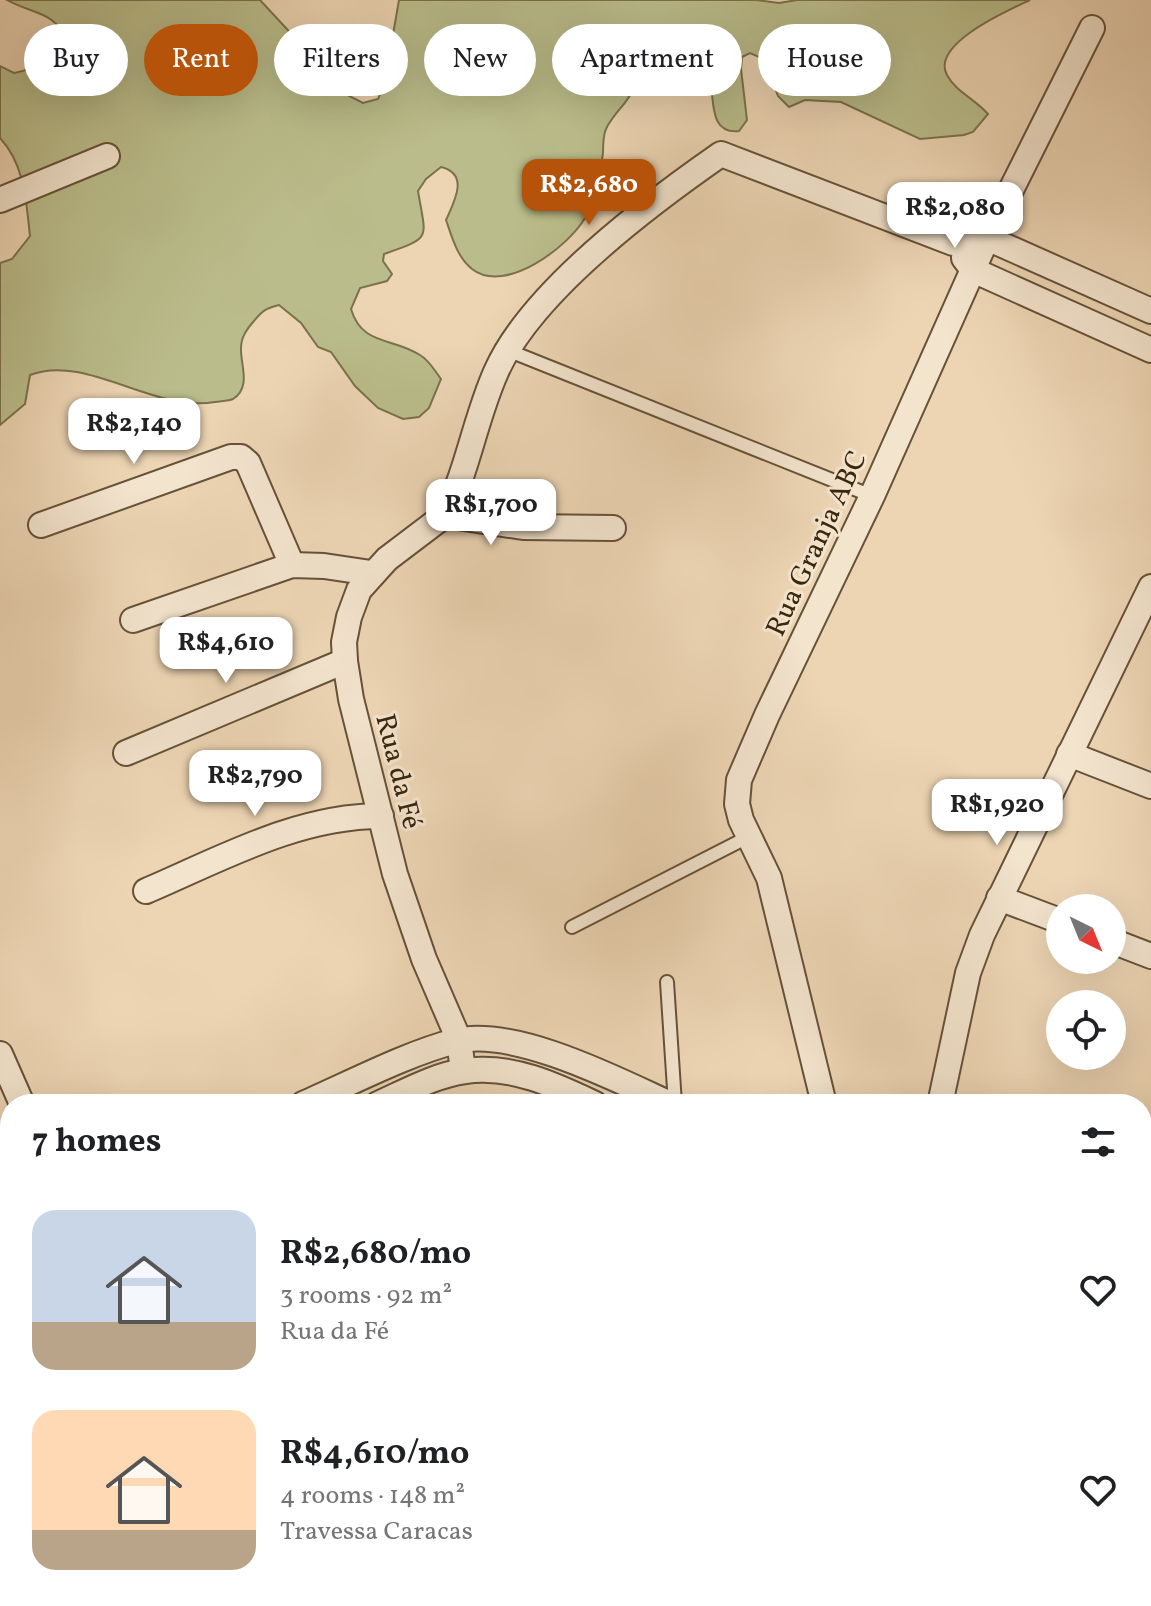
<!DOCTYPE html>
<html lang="en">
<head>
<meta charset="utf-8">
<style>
  body { margin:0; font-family:Vollkorn,serif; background:#f2f2f2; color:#202124; height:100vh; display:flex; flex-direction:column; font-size:30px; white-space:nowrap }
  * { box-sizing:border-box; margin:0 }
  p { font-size:26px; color:#757577 }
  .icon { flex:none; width:44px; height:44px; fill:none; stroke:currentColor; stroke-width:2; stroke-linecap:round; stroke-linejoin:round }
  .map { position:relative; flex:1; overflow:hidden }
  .details { position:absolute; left:0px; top:1094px; width:1152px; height:512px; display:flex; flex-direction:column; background:#fff; border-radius:32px 32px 0 0; box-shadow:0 8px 32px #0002 }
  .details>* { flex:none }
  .banner { position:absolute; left:24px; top:24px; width:1104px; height:72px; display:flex; gap:16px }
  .needle { width:52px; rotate:137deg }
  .controls { position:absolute; left:1046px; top:894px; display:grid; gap:16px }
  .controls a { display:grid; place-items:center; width:80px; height:80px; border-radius:50%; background:#fff; box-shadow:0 8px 32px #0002; font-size:40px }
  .price { position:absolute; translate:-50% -68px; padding:0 18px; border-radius:16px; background:#fff; color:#222; font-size:26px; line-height:52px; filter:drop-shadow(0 2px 4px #0008) }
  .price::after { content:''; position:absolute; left:50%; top:48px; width:24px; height:18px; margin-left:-12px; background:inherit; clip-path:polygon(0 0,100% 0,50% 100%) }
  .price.current { background:#b45309; color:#fff }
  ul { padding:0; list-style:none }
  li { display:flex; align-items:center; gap:24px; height:200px; padding:0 32px }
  li span { display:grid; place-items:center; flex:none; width:224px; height:160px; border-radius:24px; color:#555 }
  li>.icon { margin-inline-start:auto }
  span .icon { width:96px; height:96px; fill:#fffc; stroke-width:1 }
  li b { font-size:34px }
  h2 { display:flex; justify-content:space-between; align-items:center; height:96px; padding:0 32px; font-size:34px }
  .chip { padding:0 28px; border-radius:36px; background:#fff; box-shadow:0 8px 32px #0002; font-size:28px; line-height:72px }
  .chip.current { background:#b45309; color:#fff }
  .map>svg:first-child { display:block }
</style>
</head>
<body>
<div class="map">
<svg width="1151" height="1606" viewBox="0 0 1151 1606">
  <rect width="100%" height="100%" fill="#edd5b4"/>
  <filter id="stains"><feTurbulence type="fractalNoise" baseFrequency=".0025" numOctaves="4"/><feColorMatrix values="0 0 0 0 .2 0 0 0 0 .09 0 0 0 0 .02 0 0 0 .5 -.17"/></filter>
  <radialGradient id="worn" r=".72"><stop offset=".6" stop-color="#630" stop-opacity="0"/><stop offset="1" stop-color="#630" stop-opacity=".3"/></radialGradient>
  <!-- green -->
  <path fill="#babd8b" stroke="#7a724c" stroke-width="2" d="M7,0H260L349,96L363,103L378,99L384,86L399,0H756L779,3L797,0H1030C1009,10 930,44 947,75C956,92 975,99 988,114L973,132L964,135L920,139L841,102L805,100L789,107L778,96L764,59L750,53L742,57L741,69L747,120L739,131C711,134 714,105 711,86C709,77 704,69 701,60C666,45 642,78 624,104C618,111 610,120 606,129C603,135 603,146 603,153C600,175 597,198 585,218C568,247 505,295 472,269C457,257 452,237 446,220C454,202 470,174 441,167L426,179L418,191C426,240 433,237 384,254L383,261L392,274L387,281L360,288L351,309C362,346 392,337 420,355C429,360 435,371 441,379L429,408L419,417L403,419L378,408L355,386L331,352L318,347L301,323L279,305C266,308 262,311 254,321C247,329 241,337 241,348C240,364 252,387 233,399C228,401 220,401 215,402C154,413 86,353 30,375L25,404L0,425V263L12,259L30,236C26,201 25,165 0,138V66L14,73C36,69 54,58 68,40C52,10 34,15 7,0Z"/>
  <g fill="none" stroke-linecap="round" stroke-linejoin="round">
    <defs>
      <g id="lane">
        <polyline points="507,350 872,496"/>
        <polyline points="572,927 748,837"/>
        <polyline points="667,982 675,1104"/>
        <polyline points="0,1498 10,1494"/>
        <polyline points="150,1606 173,1596"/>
        <polyline points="1069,1606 1069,1596"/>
      </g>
      <g id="street">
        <polyline points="0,200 107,156"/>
        <polyline points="964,258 973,270 1151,350"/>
        <path d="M445,515C468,470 475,419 496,372C531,292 649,204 721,154L953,243L987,238L1151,311"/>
        <polyline points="41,525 231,457 241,457 248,463 292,565"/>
        <polyline points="133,620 292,565 324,566 371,573"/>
        <polyline points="126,753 345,661"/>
        <polyline points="1069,754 1151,786"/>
        <path d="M146,891C221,859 297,816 381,816"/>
        <polyline points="999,898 1060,921"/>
        <polyline points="1112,941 1151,956"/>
        <polyline points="0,1054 22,1104"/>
        <polyline points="463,1071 459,1040 424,959 395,874 351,699 345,661 344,642 349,617 359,590 387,559 445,515 523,527 613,528"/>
        <path d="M303,1104C349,1084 408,1053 456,1041C514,1027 616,1079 670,1104"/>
        <path d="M378,1104C405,1092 435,1075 465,1071C510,1064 555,1085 595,1104"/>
        <polyline points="824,1104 769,878 741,820 737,804 739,780 767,715 872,496 987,238 1092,28"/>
        <polyline points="940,1104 968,973 982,935 1151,587"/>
        <polyline points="0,1234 10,1230"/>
        <polyline points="0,1274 10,1269"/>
        <polyline points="1142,1289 1151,1271"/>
        <polyline points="1142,1347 1151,1350"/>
        <polyline points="1142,1376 1151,1379"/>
        <polyline points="240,1596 244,1606"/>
        <polyline points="530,1596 534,1606"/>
        <polyline points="946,1596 950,1606"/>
      </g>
    </defs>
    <!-- lane casing -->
    <use href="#lane" stroke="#665238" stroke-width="16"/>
    <!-- street casing -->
    <use href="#street" stroke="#665238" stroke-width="28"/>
    <!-- lane -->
    <use href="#lane" stroke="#f3e4ce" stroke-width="12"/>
    <!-- street -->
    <use href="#street" stroke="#f3e4ce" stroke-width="24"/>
  </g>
  <g text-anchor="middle" stroke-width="6" stroke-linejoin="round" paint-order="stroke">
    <!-- street labels -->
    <g font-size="28" fill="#39270e" stroke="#f3e4ce">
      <text transform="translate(815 543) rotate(-65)" y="10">Rua Granja ABC</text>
      <text transform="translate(400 771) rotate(76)" y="10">Rua da Fé</text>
    </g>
  </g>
  <rect width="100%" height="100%" filter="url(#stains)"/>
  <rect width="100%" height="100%" fill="url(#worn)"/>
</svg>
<div class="controls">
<a><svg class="needle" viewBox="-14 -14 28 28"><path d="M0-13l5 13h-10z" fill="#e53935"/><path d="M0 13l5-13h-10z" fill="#757577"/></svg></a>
<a><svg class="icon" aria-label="locate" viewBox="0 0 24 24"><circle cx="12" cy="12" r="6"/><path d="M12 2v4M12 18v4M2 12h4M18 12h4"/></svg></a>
</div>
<b class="price current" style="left:589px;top:227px">R$2,680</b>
<b class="price" style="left:955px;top:250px">R$2,080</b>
<b class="price" style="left:134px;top:466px">R$2,140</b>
<b class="price" style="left:491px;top:547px">R$1,700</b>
<b class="price" style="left:226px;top:685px">R$4,610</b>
<b class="price" style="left:255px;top:818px">R$2,790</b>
<b class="price" style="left:997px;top:847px">R$1,920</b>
<div class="banner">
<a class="chip">Buy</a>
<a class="chip current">Rent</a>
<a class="chip">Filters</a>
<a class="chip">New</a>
<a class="chip">Apartment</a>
<a class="chip">House</a>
</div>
<section class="details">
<h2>7 homes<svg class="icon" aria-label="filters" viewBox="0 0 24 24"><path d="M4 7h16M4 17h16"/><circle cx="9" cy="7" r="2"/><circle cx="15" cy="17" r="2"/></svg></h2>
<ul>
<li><span style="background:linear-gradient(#c9d6e8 70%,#b9a48a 0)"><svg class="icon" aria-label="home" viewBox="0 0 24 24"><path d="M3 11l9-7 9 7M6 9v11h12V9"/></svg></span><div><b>R$2,680/mo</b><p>3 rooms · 92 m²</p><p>Rua da Fé</p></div><svg class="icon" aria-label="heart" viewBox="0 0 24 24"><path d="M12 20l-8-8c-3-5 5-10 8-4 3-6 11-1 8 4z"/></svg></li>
<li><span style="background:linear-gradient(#ffd9b3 75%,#b9a48a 0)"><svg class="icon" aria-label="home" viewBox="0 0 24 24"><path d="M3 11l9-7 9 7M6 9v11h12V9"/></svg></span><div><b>R$4,610/mo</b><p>4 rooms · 148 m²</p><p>Travessa Caracas</p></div><svg class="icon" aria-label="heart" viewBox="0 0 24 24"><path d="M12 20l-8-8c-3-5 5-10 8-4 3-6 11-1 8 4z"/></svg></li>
</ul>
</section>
</div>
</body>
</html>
